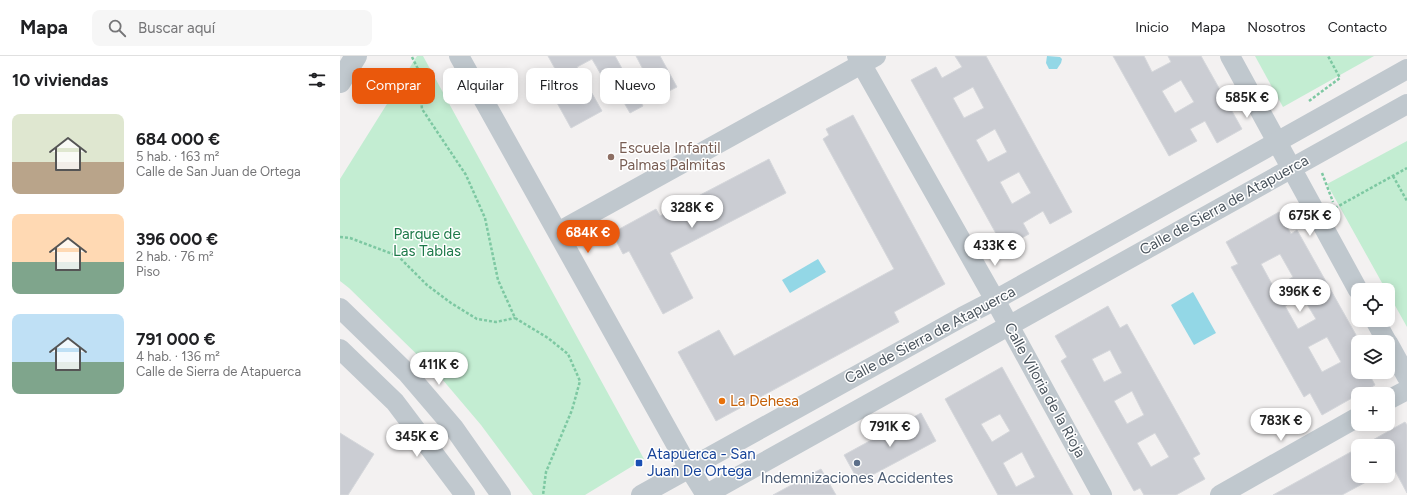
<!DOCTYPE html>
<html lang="es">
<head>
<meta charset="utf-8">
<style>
  body { margin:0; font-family:Figtree,sans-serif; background:#f6f6f6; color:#202124; height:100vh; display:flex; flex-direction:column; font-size:15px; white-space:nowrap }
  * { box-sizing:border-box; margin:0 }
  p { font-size:13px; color:#757577 }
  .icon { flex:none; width:22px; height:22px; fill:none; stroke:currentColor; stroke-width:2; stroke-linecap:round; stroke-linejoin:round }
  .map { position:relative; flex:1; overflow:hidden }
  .panel { display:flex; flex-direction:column; background:#fff; width:340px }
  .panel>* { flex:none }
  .guide { position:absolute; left:12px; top:12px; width:380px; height:36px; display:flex; gap:8px }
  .fabs { position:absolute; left:1011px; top:227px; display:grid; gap:8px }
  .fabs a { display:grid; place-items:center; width:44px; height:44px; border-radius:8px; background:#fff; box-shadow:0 2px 10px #0003; font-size:20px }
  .price { position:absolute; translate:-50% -34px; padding:0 9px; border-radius:14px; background:#fff; color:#222; font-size:13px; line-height:26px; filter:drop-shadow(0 1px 2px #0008) }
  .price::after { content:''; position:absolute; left:50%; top:24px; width:12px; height:9px; margin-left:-6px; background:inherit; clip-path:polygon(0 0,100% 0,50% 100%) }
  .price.selected { background:#ea580c; color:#fff }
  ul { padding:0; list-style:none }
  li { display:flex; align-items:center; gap:12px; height:100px; padding:0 12px }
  li span { display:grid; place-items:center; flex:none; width:112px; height:80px; border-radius:8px; color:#555 }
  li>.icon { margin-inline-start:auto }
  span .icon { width:48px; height:48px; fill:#fffc; stroke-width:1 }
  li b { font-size:17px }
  h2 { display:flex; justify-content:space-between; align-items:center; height:48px; padding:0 12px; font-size:17px }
  .chip { padding:0 14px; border-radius:8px; background:#fff; box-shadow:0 2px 10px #0003; font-size:14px; line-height:36px }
  .chip.selected { background:#ea580c; color:#fff }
  header { display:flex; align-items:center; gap:24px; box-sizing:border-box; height:56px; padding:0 20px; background:#fff; border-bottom:1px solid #e0e0e0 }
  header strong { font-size:19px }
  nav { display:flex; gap:22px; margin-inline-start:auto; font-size:14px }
  .search { width:280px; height:36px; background:#f6f6f6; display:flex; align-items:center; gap:10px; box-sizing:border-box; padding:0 14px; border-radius:8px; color:#757577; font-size:15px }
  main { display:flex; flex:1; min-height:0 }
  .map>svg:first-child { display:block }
</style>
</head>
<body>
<header>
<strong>Mapa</strong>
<div class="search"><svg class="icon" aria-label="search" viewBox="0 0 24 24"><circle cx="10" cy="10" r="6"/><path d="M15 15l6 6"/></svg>Buscar aquí</div>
<nav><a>Inicio</a><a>Mapa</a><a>Nosotros</a><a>Contacto</a></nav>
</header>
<main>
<section class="panel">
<h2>10 viviendas<svg class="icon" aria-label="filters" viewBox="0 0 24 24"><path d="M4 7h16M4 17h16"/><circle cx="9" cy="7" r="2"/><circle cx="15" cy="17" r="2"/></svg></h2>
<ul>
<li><span style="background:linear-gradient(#dfe7d0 60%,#b9a48a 0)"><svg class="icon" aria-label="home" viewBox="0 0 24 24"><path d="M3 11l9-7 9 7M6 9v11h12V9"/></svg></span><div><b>684 000 €</b><p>5 hab. · 163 m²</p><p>Calle de San Juan de Ortega</p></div></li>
<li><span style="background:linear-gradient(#ffd9b3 60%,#7fa58c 0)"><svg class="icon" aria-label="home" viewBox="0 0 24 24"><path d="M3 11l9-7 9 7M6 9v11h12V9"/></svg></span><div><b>396 000 €</b><p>2 hab. · 76 m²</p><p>Piso</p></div></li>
<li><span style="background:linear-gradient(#bfe0f5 60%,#7fa58c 0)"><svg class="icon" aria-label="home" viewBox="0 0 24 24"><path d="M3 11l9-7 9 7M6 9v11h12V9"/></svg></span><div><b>791 000 €</b><p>4 hab. · 136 m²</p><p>Calle de Sierra de Atapuerca</p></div></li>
</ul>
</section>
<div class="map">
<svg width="1067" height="439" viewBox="0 0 1067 439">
  <rect width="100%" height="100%" fill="#f3f1f1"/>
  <!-- green -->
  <g fill="#c3edd2">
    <polygon points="77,0 83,0 304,403 245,439 193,439 141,369 102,323 9,232 0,225 0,123"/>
    <polygon points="915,0 1034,0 943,51"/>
    <polygon points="1067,85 1067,271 1048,237 1048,234 1046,234 987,128"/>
  </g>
  <!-- water -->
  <g fill="#93d7e6">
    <polygon points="707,0 720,1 722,3 721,7 717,13 709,13 706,7"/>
    <polygon points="478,203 486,216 450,237 442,224"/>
    <polygon points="853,236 876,277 854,289 831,249"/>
  </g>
  <!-- building -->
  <g fill="#cbcdd3" stroke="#d5d7db" fill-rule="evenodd">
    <polygon points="208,0 275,0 303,50 290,57 279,38 274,41 252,3 237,11 262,55 231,72 206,27 219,20"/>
    <polygon points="296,0 320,0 337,31 323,38 313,20 308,23"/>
    <path d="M615,0H646L732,156L710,168L703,155L683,167L689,178L664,192L571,24L596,11L602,22L622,11ZM633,31L644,52L624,62L613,42ZM655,73L667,96L648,106L636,84ZM679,116L691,137L672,148L660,126Z"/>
    <path d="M773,0H804L812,16L831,6L828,0H861L902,73L877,87L865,65L850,73L857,85L829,100ZM841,24L854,46L835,57L822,35Z"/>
    <polygon points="513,59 605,228 554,256 559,266 376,365 338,296 379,274 394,300 554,213 483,83 489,79 486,73"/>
    <polygon points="429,103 446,137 330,197 353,242 323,258 289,195 283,198 272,177 316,153 320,160"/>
    <path d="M939,156L951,178L957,174L1020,286H1018V316H1028L1035,329L982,359L970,337L964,341L891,211L898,208L886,186ZM940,198L953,221L934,232L921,208ZM962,240L976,263L958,273L945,250ZM987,281L1001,306L982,316L968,291Z"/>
    <path d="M768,250L780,272L787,268L860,398L853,402L865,423L836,439H804L800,432L794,435L721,305L727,301L715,280ZM770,294L782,317L764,326L752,303ZM792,335L804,359L787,368L774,345ZM815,377L829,401L811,411L797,387Z"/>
    <path d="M662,311L733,439H658L605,343ZM660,358L670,375L652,386L641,368ZM682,396L695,421L676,431L663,407Z"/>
    <polygon points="581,357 596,385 519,426 504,399"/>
    <polygon points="1065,366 1067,369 1067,437 1053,411 1048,414 1048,390 1022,390"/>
    <polygon points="0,377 34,398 8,439 0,439"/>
    <polygon points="1018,392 1018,420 1037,420 1002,439 933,439"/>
    <polygon points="481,413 496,439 433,439"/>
  </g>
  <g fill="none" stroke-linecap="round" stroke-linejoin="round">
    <!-- path -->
    <g stroke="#7dc8a2" stroke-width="2.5" stroke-dasharray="3 2" stroke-linecap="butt">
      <polyline points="72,1 78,13 82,53 126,119 145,162 158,224 175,262 208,282 228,298 240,325 232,354 206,416 203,439"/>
      <polyline points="969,45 1000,22 988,0"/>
      <polyline points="982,117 993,146"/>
      <polyline points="1053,120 1067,145"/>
      <polyline points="995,152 1067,112"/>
      <polyline points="0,181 10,182 58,200 87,229 111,247 137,263 156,266 175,262"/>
    </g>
    <!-- minor -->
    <g stroke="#c0c8ce" stroke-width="20">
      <polyline points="119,0 349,412 366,439"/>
      <polyline points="517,0 655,244 762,439"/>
      <polyline points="890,0 1018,234"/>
      <polyline points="218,176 536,0"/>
      <polyline points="0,252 67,317 114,372 161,439"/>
      <polyline points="1035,264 1047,286"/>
      <polyline points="1048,287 1067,321"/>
      <polyline points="0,293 55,346 125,439"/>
      <polyline points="1048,344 1067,334"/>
      <polyline points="301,439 622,261 655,244 1067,13"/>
      <polyline points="365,439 1067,48"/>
      <polyline points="880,439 1018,361"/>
    </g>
    <!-- tertiary -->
    <polyline stroke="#c0c8ce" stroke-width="22" points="0,26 16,0"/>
  </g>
  <!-- markers -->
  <circle fill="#8d6e63" stroke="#fff" stroke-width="1.5" cx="271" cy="101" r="4"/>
  <circle fill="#e8710a" stroke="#fff" stroke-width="1.5" cx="382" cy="345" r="4"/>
  <rect fill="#1a4fb4" stroke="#fff" stroke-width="1.5" x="295" y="403" width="8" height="8" rx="2"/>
  <circle fill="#5c6f8a" stroke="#fff" stroke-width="1.5" cx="517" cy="407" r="4"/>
  <g text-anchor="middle" stroke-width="3" stroke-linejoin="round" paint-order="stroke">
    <!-- education labels -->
    <g font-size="15" fill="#785e54" stroke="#fff" text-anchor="start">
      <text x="279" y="97">Escuela Infantil<tspan x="279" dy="17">Palmas Palmitas</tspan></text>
    </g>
    <!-- street labels -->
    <g font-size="15" fill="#4a545d" stroke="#fff">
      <text transform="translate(884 149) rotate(-29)" y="5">Calle de Sierra de Atapuerca</text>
      <text transform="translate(590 279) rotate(-28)" y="5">Calle de Sierra de Atapuerca</text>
      <text transform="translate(705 334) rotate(61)" y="5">Calle Viloria de la Rioja</text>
    </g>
    <!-- park labels -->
    <g font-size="15" fill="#1e7a4a" stroke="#fff">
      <text x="87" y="183">Parque de<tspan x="87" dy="17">Las Tablas</tspan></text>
    </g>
    <!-- food labels -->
    <g font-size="15" fill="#c56008" stroke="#fff" text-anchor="start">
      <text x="390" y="350">La Dehesa</text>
    </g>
    <!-- transit labels -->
    <g font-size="15" fill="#164399" stroke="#fff" text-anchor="start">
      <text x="307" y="403">Atapuerca - San<tspan x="307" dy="17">Juan De Ortega</tspan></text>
    </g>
    <!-- service labels -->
    <g font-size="15" fill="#4e5e75" stroke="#fff">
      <text x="517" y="427">Indemnizaciones Accidentes</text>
    </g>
  </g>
</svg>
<div class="fabs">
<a><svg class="icon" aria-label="locate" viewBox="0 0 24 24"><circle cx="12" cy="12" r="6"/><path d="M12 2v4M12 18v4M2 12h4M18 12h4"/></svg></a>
<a><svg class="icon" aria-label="layers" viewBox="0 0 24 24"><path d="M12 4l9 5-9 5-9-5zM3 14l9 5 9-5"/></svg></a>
<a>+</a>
<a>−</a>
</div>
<b class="price" style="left:907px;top:63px">585K €</b>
<b class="price" style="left:352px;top:173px">328K €</b>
<b class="price" style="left:970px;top:181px">675K €</b>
<b class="price selected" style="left:248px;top:198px">684K €</b>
<b class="price" style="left:655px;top:211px">433K €</b>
<b class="price" style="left:960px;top:257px">396K €</b>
<b class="price" style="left:99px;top:330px">411K €</b>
<b class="price" style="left:941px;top:386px">783K €</b>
<b class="price" style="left:550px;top:392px">791K €</b>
<b class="price" style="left:77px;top:402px">345K €</b>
<div class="guide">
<a class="chip selected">Comprar</a>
<a class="chip">Alquilar</a>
<a class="chip">Filtros</a>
<a class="chip">Nuevo</a>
</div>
</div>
</main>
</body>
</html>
